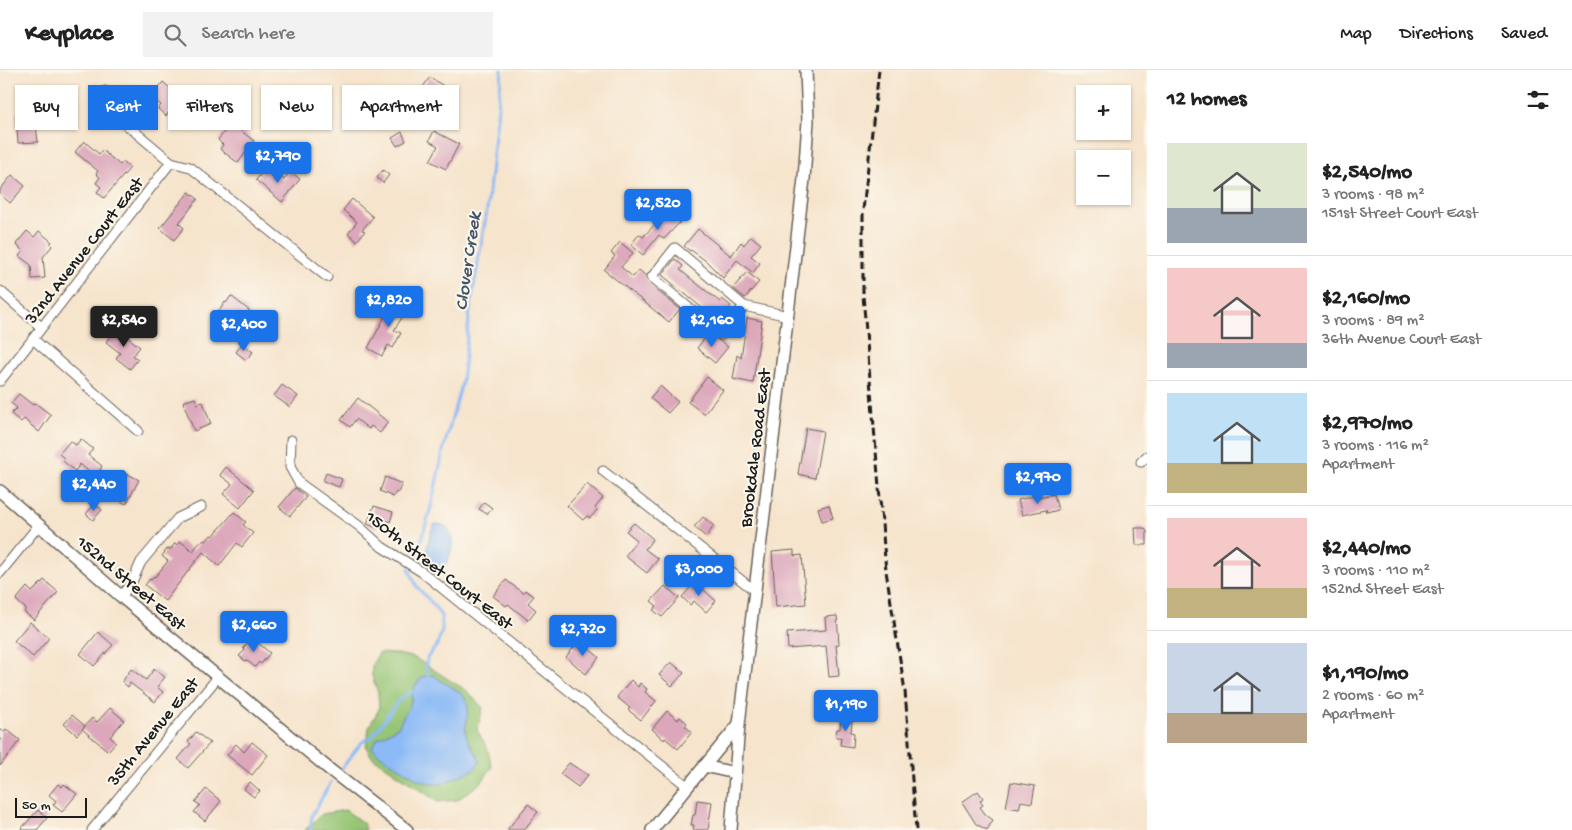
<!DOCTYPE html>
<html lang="en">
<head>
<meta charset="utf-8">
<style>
  body { margin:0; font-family:"Gochi Hand",sans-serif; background:#f2f2f2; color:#222; height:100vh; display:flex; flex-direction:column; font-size:19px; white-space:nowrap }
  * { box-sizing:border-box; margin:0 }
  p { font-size:16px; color:#767676 }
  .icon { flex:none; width:28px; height:28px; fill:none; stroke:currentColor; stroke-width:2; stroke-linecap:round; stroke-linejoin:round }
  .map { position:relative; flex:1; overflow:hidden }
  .side { display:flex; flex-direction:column; background:#fff; width:425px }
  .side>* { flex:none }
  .top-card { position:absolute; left:15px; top:15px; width:475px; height:45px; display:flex; gap:10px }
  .controls { position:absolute; left:1076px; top:15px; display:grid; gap:10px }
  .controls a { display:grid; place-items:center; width:55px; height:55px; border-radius:0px; background:#fff; box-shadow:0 1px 4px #0004; font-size:25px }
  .scale { position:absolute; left:15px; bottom:12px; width:72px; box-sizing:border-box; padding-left:5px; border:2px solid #1c1c1c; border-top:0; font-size:14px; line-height:18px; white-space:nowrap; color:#1c1c1c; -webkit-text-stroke:4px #fbf7ec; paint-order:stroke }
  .price { position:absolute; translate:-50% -42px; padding:0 11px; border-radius:5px; background:#1a73e8; color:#fff; font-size:16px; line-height:32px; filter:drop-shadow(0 1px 2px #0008) }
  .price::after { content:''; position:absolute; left:50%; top:30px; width:15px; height:11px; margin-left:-8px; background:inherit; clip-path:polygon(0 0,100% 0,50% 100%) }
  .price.selected { background:#222; color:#fff }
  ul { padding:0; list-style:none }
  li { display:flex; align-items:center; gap:15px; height:125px; padding:0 20px }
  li+li { border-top:1px solid #e0e0e0 }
  li span { display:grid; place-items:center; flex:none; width:140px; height:100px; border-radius:0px; color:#555 }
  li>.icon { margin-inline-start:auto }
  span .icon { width:60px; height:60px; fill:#fffc; stroke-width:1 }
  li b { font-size:21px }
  h2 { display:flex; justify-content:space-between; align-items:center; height:60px; padding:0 20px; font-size:21px }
  .chip { padding:0 18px; border-radius:0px; background:#fff; box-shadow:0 1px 4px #0004; font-size:18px; line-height:45px }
  .chip.selected { background:#1a73e8; color:#fff }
  header { display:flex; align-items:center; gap:30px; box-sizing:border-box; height:70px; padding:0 25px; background:#fff; border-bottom:1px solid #e0e0e0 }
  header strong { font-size:24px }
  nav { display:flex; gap:28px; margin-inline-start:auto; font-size:18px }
  .search { width:350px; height:45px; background:#f2f2f2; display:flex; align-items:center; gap:12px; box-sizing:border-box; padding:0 18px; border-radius:0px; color:#767676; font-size:19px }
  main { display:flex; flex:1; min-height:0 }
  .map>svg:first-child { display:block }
</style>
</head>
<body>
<header>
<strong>Keyplace</strong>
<div class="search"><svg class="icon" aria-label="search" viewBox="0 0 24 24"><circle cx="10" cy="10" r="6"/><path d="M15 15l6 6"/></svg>Search here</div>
<nav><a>Map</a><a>Directions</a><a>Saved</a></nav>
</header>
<main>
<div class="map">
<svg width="1147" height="760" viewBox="0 0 1147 760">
  <rect width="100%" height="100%" fill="#fbf7ec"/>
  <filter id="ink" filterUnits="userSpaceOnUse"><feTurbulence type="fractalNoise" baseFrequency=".02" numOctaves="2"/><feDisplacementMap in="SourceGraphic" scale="10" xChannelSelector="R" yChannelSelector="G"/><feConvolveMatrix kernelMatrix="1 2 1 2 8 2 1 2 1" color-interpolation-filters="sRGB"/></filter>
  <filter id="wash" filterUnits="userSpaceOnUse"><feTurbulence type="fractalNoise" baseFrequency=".0096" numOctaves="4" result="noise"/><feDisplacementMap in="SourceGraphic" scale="20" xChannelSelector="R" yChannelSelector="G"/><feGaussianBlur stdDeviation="1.12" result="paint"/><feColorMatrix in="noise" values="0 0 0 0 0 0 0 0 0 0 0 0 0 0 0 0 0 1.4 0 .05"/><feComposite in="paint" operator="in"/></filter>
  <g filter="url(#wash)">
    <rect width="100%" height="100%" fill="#f6e4cc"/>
    <!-- green -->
    <g fill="#96c574" stroke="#597048">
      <polygon points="379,583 398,584 415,588 467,621 483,638 477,660 487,677 492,697 481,713 457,730 438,732 372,687 366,677 369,657 379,639 378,623 372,606 372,595"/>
      <polygon points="345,740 363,753 366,760 305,760 322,744"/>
    </g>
    <!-- water -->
    <g fill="#8bbaf6" stroke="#546b89">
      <path d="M435,454C461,454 452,485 443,500C420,506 427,464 435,454Z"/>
      <path d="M434,605C443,614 456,617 463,626C473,637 464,651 466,664C468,675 477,681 480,692L473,700L438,715L419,710L377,683L372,677L377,669L398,657L410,635L415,616L422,607Z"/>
    </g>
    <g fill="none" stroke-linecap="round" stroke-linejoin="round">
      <!-- stream -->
      <g stroke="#8bbaf6" stroke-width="3">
        <polyline points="429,609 426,597 427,588 437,575 442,561 442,553 441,546 432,533 417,517 409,499 419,478 431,437 444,377 462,312 470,240 487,140 502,0"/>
        <polyline points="342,698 362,672 372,667 398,631 408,623 417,622"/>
        <polyline points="310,760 312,745 331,712"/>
      </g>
    </g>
    <g id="blocks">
      <!-- building -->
      <g fill="#dca7bb">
        <polygon points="430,7 448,19 441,29 423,17"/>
        <polygon points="163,12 188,33 195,25 205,33 191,50 183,43 179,47 170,40 166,46 158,39 161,35 151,27"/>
        <polygon points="279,20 287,26 280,34 273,28"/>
        <polygon points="46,42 47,55 36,56 38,72 18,73 16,44"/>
        <polygon points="236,46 245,53 240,60 254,71 238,93 220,79 223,75 218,70"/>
        <polygon points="434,61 459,74 446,99 430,91 438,76 429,71"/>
        <polygon points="402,62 406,71 397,76 392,68"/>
        <polygon points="84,71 99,84 102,80 120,95 123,92 130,98 104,128 97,122 101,117 96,113 100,107 96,104 98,101 75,82"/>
        <polygon points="264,100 270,105 273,101 284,110 290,101 300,109 282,132 256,110"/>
        <polygon points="383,100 389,105 383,113 377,108"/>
        <polygon points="12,105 25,116 10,133 0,124 0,120"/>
        <polygon points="189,122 198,129 179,153 184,158 174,170 160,158"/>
        <polygon points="352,129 373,147 362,160 365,161 357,171 348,163 357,152 343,140"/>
        <polygon points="671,137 684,148 664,169 659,165 643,185 631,175 639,164 643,167"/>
        <polygon points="698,159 731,186 741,172 744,175 751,166 761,174 751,186 760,193 753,203 737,190 723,208 706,191 691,180 690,181 684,176"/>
        <polygon points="27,161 34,167 39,161 52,172 50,174 52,176 43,187 45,208 32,209 31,195 19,186 23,181 16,174"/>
        <polygon points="620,172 633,183 621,197 633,207 639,200 646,206 648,211 654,218 680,239 669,252 604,200 615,186 611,183"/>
        <polygon points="675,189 683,196 680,200 720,232 722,229 731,236 718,251 662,205"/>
        <polygon points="747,202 759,212 745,228 733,218"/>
        <polygon points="231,226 250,241 249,243 257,250 240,272 230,264 234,258 217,244 225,232 226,233"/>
        <polygon points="392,228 409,237 394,260 401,263 393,278 388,275 382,286 368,278 387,243 385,242"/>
        <polygon points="747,248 762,251 753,313 733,309 737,285 741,288"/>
        <polygon points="116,258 140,277 133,286 138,289 130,299 116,288 120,283 106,272"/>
        <polygon points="709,263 728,277 715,293 697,278"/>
        <polygon points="242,274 253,282 246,290 236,282"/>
        <polygon points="707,307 723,320 704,344 688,332"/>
        <polygon points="282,315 298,326 290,337 274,326"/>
        <polygon points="660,316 678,332 668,343 650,328"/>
        <polygon points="19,324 33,335 35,333 51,345 39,362 24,349 21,352 11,344 17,338 11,333"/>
        <polygon points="195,328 197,334 203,332 211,354 194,361 183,332"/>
        <polygon points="358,328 388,352 380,363 371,356 369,359 356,349 350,357 341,350"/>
        <polygon points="806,358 823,361 815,408 798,404"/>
        <polygon points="81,369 93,379 88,385 102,396 100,400 123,412 128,404 139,410 126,434 104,423 105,420 92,410 94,406 80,394 75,401 63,391 65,389 59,384 70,371 76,375"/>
        <polygon points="226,397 254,420 240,438 223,424 232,414 220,405"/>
        <polygon points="326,403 342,409 339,417 323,411"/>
        <polygon points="385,407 402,414 398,423 396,422 393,427 380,421"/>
        <polygon points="587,414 603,428 595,438 597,440 590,448 587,446 583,450 567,436"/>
        <polygon points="295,418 306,427 290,446 279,437"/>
        <polygon points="1054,424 1058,440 1047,443 1046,440 1022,445 1018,430 1034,426 1034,428"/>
        <polygon points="484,432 492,438 487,444 479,439"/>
        <polygon points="95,434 102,440 93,450 86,444"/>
        <polygon points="829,435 833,448 822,451 818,438"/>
        <polygon points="374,436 393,442 390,452 380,448 377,458 367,454"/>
        <polygon points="234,442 246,452 243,455 253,463 242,477 237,473 219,496 203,482 165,531 145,515 150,509 151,510 154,506 155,507 168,491 162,486 167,479 171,479 175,473 177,475 180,471 193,481 201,471 202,472 204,470 206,471 211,465 213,466"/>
        <polygon points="703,447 714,456 706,467 694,457"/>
        <polygon points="634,453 653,469 645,479 658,489 647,503 625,486 637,470 626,461"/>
        <polygon points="1135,458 1144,458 1147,461 1147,475 1136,475"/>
        <polygon points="794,480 794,486 802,485 806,534 776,537 772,482"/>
        <polygon points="44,510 58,522 34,550 24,542 26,539 16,530 27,517 32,522"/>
        <polygon points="506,510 523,523 525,520 534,526 528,533 536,540 528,550 508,534 506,536 493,526"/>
        <polygon points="695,512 716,531 706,542 694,531 690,535 682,527"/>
        <polygon points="665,516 679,528 662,547 653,540 657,536 651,531"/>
        <polygon points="837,546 839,574 836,575 839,606 829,607 826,576 788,579 787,563 826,560 825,547"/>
        <polygon points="30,552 49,568 33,587 14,571"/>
        <polygon points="98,562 113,575 94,596 80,584"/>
        <polygon points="252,568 270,583 261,594 259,592 255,597 246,590 245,591 239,586 245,580 243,578"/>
        <polygon points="579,571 599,587 586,604 566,587"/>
        <polygon points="671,592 684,603 672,616 659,605"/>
        <polygon points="131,599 146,610 154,599 165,607 157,617 163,622 155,632 130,613 128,617 122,612"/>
        <polygon points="631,610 638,617 640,613 647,619 645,622 656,631 641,650 628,640 630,638 617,627"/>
        <polygon points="110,638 124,650 110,667 116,672 108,681 82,659 92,648 97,652"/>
        <polygon points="667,641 678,650 680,647 687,653 685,656 692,662 678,679 665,668 664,670 652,659"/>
        <polygon points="72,645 85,656 77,665 64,654"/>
        <polygon points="841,645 849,646 848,650 852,651 851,662 854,663 853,677 840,675 841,667 836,667 837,659 840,659"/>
        <polygon points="0,659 4,662 6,659 20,670 0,696"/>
        <polygon points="196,662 210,673 188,698 178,689 191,674 188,672"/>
        <polygon points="252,672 268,685 252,705 227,685 236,674 244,682"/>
        <polygon points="569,693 588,705 578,717 560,704"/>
        <polygon points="250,712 260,721 254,727 244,719"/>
        <polygon points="1011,712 1035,716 1032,733 1021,731 1019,739 1006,737"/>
        <polygon points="58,714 62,717 64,714 77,724 62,742 53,735 56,731 49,725"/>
        <polygon points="206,719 221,731 205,751 194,742 200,735 195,732"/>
        <polygon points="978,721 983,728 980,731 983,735 980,737 986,745 993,750 987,760 976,754 962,732"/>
        <polygon points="697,730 712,732 708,760 693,760 694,755 691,755 693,745 695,745"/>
        <polygon points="528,734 538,742 524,760 507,760"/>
        <polygon points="38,740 47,748 37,760 20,760"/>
      </g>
    </g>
  </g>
  <g filter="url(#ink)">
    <use href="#blocks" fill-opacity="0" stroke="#68625a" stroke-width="1"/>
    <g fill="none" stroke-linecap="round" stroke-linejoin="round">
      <defs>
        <g id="street">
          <polyline points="105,21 110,39 115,45 171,92 190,97 327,207"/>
          <polyline points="0,221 41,257"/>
          <polyline points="744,236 721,265 652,207 675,178 744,236 788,246"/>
          <polyline points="33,269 138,361"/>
          <polyline points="0,311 171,92"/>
          <polyline points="291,370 290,397 299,413 359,456 382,477 422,502 687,716"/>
          <polyline points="1141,392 1147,386"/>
          <polyline points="603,401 755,521"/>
          <polyline points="0,503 39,455"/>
          <polyline points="121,526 131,514 141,492 178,448 201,437"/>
          <polyline points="92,760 218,607"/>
        </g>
        <g id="secondary">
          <polyline points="0,421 124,529 329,699 407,760"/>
          <polyline points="704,696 735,703"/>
          <polyline points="652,760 739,654"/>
          <polyline points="731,760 739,654 804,109 808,51 806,0"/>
        </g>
      </defs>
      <!-- street casing -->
      <use href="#street" stroke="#68625a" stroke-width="11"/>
      <!-- secondary casing -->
      <use href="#secondary" stroke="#68625a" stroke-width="14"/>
      <!-- street -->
      <use href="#street" stroke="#fff" stroke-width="9"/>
      <!-- secondary -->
      <use href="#secondary" stroke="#fff" stroke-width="11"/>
      <!-- rail -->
      <polyline stroke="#1c1c1c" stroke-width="3" stroke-dasharray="8 4" stroke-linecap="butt" points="879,0 863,140 863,225 886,501 905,621 916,760"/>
    </g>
  </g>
  <g text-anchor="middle" stroke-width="4" stroke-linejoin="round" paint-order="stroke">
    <!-- street labels -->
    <g font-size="18" fill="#1c1c1c" stroke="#fbf7ec">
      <text transform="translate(83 180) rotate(-52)" y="6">32nd Avenue Court East</text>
      <text transform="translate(754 378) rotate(-83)" y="6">Brookdale Road East</text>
      <text transform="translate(440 499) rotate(38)" y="6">150th Street Court East</text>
      <text transform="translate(132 512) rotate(40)" y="6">152nd Street East</text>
      <text transform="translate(152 661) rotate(-51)" y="6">35th Avenue East</text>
    </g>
    <!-- water labels -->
    <g font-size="19" font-style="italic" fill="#435368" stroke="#fbf7ec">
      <text transform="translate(466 191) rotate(-82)" y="7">Clover Creek</text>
    </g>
  </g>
</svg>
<div class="controls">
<a>+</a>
<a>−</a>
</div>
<div class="scale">50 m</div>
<b class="price" style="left:278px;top:114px">$2,790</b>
<b class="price" style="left:658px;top:161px">$2,520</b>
<b class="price" style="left:389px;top:258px">$2,820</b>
<b class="price selected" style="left:124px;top:278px">$2,540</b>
<b class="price" style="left:712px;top:278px">$2,160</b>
<b class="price" style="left:244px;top:282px">$2,400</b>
<b class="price" style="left:1038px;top:435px">$2,970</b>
<b class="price" style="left:94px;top:442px">$2,440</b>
<b class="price" style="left:699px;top:527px">$3,000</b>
<b class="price" style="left:254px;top:583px">$2,660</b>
<b class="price" style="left:583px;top:587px">$2,720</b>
<b class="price" style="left:846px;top:662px">$1,190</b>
<div class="top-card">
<a class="chip">Buy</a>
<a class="chip selected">Rent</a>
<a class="chip">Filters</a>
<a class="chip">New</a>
<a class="chip">Apartment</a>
</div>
</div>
<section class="side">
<h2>12 homes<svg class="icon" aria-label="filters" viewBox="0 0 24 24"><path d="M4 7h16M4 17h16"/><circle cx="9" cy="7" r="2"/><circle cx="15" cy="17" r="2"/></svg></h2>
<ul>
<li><span style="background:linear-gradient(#dfe7d0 65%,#9aa5b1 0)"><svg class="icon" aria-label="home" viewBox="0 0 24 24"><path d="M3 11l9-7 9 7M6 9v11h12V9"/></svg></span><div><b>$2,540/mo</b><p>3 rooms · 98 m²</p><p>151st Street Court East</p></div></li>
<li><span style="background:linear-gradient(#f6c9c9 75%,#9aa5b1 0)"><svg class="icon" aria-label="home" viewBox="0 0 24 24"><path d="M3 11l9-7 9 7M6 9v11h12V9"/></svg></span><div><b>$2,160/mo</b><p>3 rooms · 89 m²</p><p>36th Avenue Court East</p></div></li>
<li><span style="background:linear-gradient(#bfe0f5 70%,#c2b280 0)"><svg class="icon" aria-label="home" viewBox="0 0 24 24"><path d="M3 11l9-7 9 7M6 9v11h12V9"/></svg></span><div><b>$2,970/mo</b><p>3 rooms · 116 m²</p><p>Apartment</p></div></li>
<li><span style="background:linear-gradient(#f6c9c9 70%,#c2b280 0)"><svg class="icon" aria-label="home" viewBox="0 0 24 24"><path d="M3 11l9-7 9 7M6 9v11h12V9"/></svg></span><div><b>$2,440/mo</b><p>3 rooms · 110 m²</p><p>152nd Street East</p></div></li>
<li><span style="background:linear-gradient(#c9d6e8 70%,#b9a48a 0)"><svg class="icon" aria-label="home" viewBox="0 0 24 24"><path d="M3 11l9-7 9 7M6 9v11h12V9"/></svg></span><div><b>$1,190/mo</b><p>2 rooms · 60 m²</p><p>Apartment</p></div></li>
</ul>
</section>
</main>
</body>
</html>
